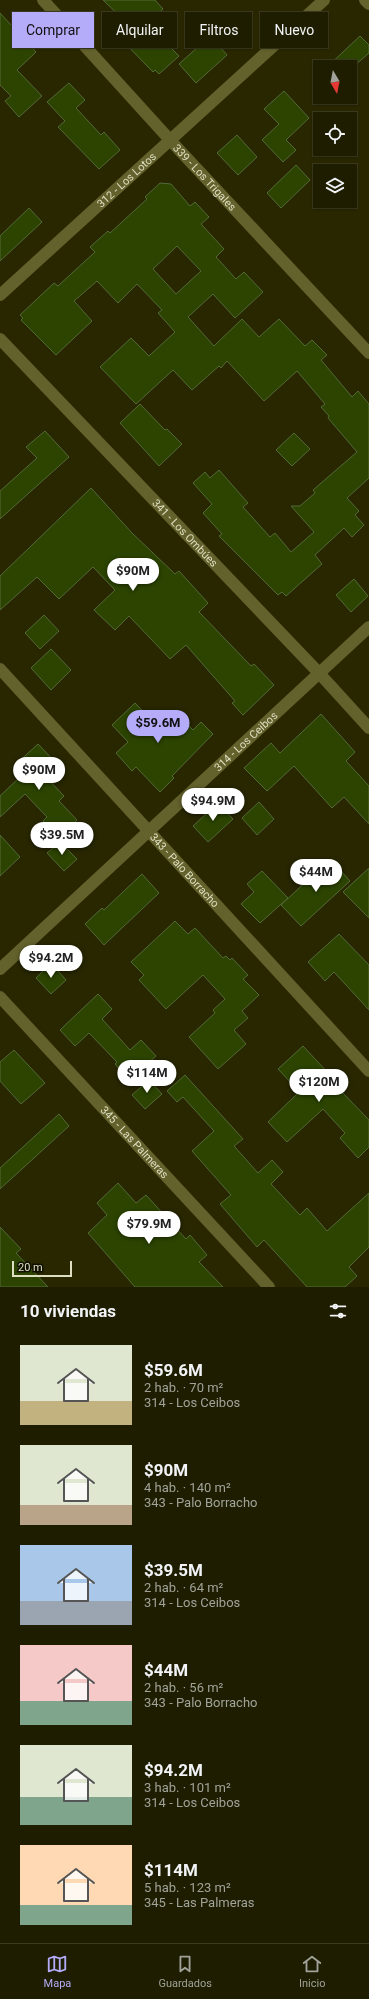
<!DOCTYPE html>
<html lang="es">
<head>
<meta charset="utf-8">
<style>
  body { margin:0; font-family:Roboto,sans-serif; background:#2b2a0f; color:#f1f3f6; height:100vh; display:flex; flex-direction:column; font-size:15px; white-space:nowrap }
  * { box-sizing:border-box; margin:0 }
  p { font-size:13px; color:#a1a299 }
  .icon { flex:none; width:22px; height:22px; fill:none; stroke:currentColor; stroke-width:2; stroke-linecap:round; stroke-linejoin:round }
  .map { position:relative; height:1287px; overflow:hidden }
  .sheet { display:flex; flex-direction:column; background:#1e1d00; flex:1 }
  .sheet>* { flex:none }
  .hud { position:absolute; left:12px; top:12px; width:345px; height:36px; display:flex; gap:8px }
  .needle { width:26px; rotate:170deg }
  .fabs { position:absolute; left:313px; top:60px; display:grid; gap:8px }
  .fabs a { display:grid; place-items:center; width:44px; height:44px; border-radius:0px; background:#1e1d00; box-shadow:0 1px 3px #0004,0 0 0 1px #3c3b22; font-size:20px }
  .scale { position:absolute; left:12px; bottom:10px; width:60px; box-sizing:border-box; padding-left:4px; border:2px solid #dedfc2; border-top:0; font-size:11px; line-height:14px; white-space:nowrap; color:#dedfc2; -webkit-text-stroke:3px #101000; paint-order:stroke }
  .price { position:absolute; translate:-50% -34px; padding:0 9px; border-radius:14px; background:#fff; color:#222; font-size:13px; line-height:26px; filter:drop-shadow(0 1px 2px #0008) }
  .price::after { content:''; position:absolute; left:50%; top:24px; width:12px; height:9px; margin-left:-6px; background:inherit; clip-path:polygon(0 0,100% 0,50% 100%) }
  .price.current { background:#b4acf9; color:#111 }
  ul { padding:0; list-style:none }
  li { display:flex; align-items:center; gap:12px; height:100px; padding:0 20px }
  li span { display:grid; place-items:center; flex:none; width:112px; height:80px; border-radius:0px; color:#555 }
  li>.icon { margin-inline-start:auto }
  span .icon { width:48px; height:48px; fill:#fffc; stroke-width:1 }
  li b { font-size:17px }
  h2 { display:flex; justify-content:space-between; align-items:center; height:48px; padding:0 20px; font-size:17px }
  .pill { padding:0 14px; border-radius:0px; background:#1e1d00; box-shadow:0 1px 3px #0004,0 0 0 1px #3c3b22; font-size:14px; line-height:36px }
  .pill.current { background:#b4acf9; color:#111 }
  .tab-bar { display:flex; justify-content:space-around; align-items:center; height:56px; border-top:1px solid #3c3b22; background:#1e1d00; font-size:11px; color:#a1a299 }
  .tab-bar a { display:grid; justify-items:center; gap:2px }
  .tab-bar .current { color:#b4acf9 }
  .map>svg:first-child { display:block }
</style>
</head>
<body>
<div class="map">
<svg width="369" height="1287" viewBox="0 0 369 1287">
  <rect width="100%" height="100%" fill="#282700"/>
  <!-- building -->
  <g fill="#2c4400" stroke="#546939" fill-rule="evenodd">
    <polygon points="103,0 155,0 163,9 156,16 159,19 154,25 161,32 158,35 179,56 159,74 155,70 153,72 117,35 128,24"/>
    <polygon points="0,13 36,52 17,70 42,96 19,117 5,101 11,96 0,85"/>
    <polygon points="210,36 227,55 196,83 179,64"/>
    <polygon points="360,36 369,45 369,53 353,67 327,67"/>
    <polygon points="69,83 85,100 76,108 101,135 104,132 120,150 99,169 58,127 65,121 47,102"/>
    <polygon points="284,91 309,118 286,140 296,150 283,162 262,140 279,124 264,109"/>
    <polygon points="237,135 257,157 238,175 217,153"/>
    <polygon points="296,165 310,180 281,208 267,193"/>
    <path d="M160,183L171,184L190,206L195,202L209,217L201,224L224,249L216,257L236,279L244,272L263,292L235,318L213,294L188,317L214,346L242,319L259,337L279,319L305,346L312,340L327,355L321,360L352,397L358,391L369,404V478L347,498L359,511L355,515L364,525L352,537L344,528L315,555L322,564L286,596L282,592L278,595L219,536L222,534L203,513L212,504L193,483L205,472L210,478L219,470L248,503L243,507L270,537L275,533L291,552L314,532L291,506H300L315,493L313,490L357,452L328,418L329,416L321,407L325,404L297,371L264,401L227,361L221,368L219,366L192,390L173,370L136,404L100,367L131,338L149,356L175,332L158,313L162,310L137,284L118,303L97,281L74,301L92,321L56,355L21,320L23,318L20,315L54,283L58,286L95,252L90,247L108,231L110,233L147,199L145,197ZM177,246L201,271L176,294L153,269Z"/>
    <polygon points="29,208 42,222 0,261 0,236"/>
    <polygon points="140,404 165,430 167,429 182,444 159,466 120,423"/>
    <polygon points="45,431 69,457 0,519 0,491 37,458 26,447"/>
    <polygon points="294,433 310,449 292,466 276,450"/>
    <polygon points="91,488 132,533 175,574 179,571 208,603 199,612 251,666 254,664 274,685 243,715 232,703 235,701 186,645 170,659 129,616 115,630 94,610 115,590 93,567 59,599 37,577 0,610 0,576"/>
    <polygon points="354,579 368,596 351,612 336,595"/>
    <polygon points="44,615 59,631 40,649 25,633"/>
    <polygon points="51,649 71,670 51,690 31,668"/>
    <polygon points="135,703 154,723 168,710 178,721 181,718 193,730 201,722 213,734 172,776 174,778 160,792 136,767 132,771 116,753 128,742 112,725"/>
    <polygon points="321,714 355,752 346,761 369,786 369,824 344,797 332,808 294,766 267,791 244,768 271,743 280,753"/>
    <polygon points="38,744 58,765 46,777 64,796 59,801 77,820 59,837 43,821 47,817 25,794 0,817 0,796 22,775 14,766"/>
    <polygon points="259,802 274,819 257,835 242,818"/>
    <polygon points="218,803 233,819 208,842 193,826"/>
    <polygon points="0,835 20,857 0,876"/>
    <polygon points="60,842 77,859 64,871 47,853"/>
    <polygon points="330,859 350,881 301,926 281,905"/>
    <polygon points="369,868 369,918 343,892"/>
    <polygon points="262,871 288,898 260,923 241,904 254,892 247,884"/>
    <polygon points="142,874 159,893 104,945 85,924 102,908 104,910"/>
    <polygon points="175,921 188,934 195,928 223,958 226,956 230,960 232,958 248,975 243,979 259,995 242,1011 248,1018 234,1030 246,1044 218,1069 189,1037 215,1013 213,1010 225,999 203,975 166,1009 139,980 144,975 131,962"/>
    <polygon points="339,934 369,965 369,1010 334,972 325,981 308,962"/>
    <polygon points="51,963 66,980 51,994 36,978"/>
    <polygon points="98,994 112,1009 102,1019 130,1050 141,1040 156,1056 129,1080 115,1064 117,1062 89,1033 75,1046 60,1030"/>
    <polygon points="303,1046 342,1088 340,1090 369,1120 369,1147 358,1158 340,1138 345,1133 323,1109 287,1142 268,1122 297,1094 292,1088 294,1086 278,1069"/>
    <polygon points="14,1050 45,1083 21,1104 0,1081 0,1062"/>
    <polygon points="185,1075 243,1139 234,1146 258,1173 272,1160 283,1172 271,1184 300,1215 307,1208 327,1231 369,1193 369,1247 349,1267 357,1276 345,1287 307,1287 264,1240 257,1247 220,1204 231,1195 192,1151 214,1131 183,1097 177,1102 167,1091"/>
    <polygon points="149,1080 162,1094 145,1109 132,1095"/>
    <polygon points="59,1114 69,1126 0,1189 0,1168"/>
    <polygon points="118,1183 136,1203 146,1195 186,1239 190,1235 207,1255 199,1262 223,1287 135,1287 88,1233 107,1215 97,1203"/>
    <polygon points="0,1227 21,1249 16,1253 48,1287 0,1287"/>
  </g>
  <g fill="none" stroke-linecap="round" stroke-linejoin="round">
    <!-- minor -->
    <g stroke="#63622c" stroke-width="12">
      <path id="s1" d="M43,0L170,140L369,353"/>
      <polyline points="365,0 369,4"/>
      <path id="s2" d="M0,295L324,0"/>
      <path id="s3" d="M0,339L319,673L369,728"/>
      <path id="s4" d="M0,669L369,1071"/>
      <path id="s5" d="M0,969L369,627"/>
      <path id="s6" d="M0,997L269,1287"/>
    </g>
  </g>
  <g text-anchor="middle" stroke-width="4" stroke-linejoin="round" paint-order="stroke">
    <!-- street labels -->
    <g font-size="11" fill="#dedfc2" stroke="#101000">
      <text dy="4" stroke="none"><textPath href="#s1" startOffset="240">339 - Los Trigales</textPath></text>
      <text dy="4" stroke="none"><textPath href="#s2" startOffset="171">312 - Los Lotos</textPath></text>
      <text dy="4" stroke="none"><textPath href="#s3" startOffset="268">341 - Los Ombúes</textPath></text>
      <text dy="4" stroke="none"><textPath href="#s5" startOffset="335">314 - Los Ceibos</textPath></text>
      <text dy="4" stroke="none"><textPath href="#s4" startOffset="273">343 - Palo Borracho</textPath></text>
      <text dy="4" stroke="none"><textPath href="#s6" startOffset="198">345 - Las Palmeras</textPath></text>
    </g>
  </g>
</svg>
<div class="fabs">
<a><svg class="needle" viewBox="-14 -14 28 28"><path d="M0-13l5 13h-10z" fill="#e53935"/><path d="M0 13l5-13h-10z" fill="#a1a299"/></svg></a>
<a><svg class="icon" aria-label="locate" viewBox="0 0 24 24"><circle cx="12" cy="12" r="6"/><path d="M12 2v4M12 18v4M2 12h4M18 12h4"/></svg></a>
<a><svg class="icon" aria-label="layers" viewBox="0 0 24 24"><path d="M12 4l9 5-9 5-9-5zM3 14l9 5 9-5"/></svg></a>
</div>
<div class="scale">20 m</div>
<b class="price" style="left:133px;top:592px">$90M</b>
<b class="price current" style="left:158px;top:744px">$59.6M</b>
<b class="price" style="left:39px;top:791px">$90M</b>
<b class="price" style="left:213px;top:822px">$94.9M</b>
<b class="price" style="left:62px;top:856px">$39.5M</b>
<b class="price" style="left:316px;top:893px">$44M</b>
<b class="price" style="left:51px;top:979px">$94.2M</b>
<b class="price" style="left:147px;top:1094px">$114M</b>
<b class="price" style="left:319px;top:1103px">$120M</b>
<b class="price" style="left:149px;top:1245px">$79.9M</b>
<div class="hud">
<a class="pill current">Comprar</a>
<a class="pill">Alquilar</a>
<a class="pill">Filtros</a>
<a class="pill">Nuevo</a>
</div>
</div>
<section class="sheet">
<h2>10 viviendas<svg class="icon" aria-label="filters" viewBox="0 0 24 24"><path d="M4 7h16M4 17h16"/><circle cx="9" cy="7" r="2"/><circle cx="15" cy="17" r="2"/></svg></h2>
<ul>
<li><span style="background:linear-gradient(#dfe7d0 70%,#c2b280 0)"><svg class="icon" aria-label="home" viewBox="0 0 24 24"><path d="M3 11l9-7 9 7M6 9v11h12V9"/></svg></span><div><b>$59.6M</b><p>2 hab. · 70 m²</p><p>314 - Los Ceibos</p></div></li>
<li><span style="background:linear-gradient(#dfe7d0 75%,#b9a48a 0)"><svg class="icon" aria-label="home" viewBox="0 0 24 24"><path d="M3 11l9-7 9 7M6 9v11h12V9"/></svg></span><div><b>$90M</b><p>4 hab. · 140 m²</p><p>343 - Palo Borracho</p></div></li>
<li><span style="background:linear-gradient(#a9c7e8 70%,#9aa5b1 0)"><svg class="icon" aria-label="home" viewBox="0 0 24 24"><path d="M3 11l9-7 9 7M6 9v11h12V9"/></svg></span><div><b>$39.5M</b><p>2 hab. · 64 m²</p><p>314 - Los Ceibos</p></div></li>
<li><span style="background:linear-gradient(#f6c9c9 70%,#7fa58c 0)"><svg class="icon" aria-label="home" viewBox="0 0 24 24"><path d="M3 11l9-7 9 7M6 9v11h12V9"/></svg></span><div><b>$44M</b><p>2 hab. · 56 m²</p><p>343 - Palo Borracho</p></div></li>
<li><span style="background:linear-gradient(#dfe7d0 65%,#7fa58c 0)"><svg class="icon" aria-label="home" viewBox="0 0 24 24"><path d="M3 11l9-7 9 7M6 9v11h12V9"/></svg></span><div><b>$94.2M</b><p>3 hab. · 101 m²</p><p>314 - Los Ceibos</p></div></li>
<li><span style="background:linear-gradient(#ffd9b3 75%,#7fa58c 0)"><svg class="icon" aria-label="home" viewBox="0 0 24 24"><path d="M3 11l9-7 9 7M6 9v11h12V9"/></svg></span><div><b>$114M</b><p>5 hab. · 123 m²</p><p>345 - Las Palmeras</p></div></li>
</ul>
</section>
<nav class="tab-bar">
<a class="current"><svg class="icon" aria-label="map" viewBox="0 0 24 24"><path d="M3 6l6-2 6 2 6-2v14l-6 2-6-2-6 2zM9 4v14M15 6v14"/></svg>Mapa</a>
<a><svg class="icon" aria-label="saved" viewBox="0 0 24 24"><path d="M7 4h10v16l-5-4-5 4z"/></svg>Guardados</a>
<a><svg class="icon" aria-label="home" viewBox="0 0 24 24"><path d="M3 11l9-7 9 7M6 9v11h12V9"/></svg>Inicio</a>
</nav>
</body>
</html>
